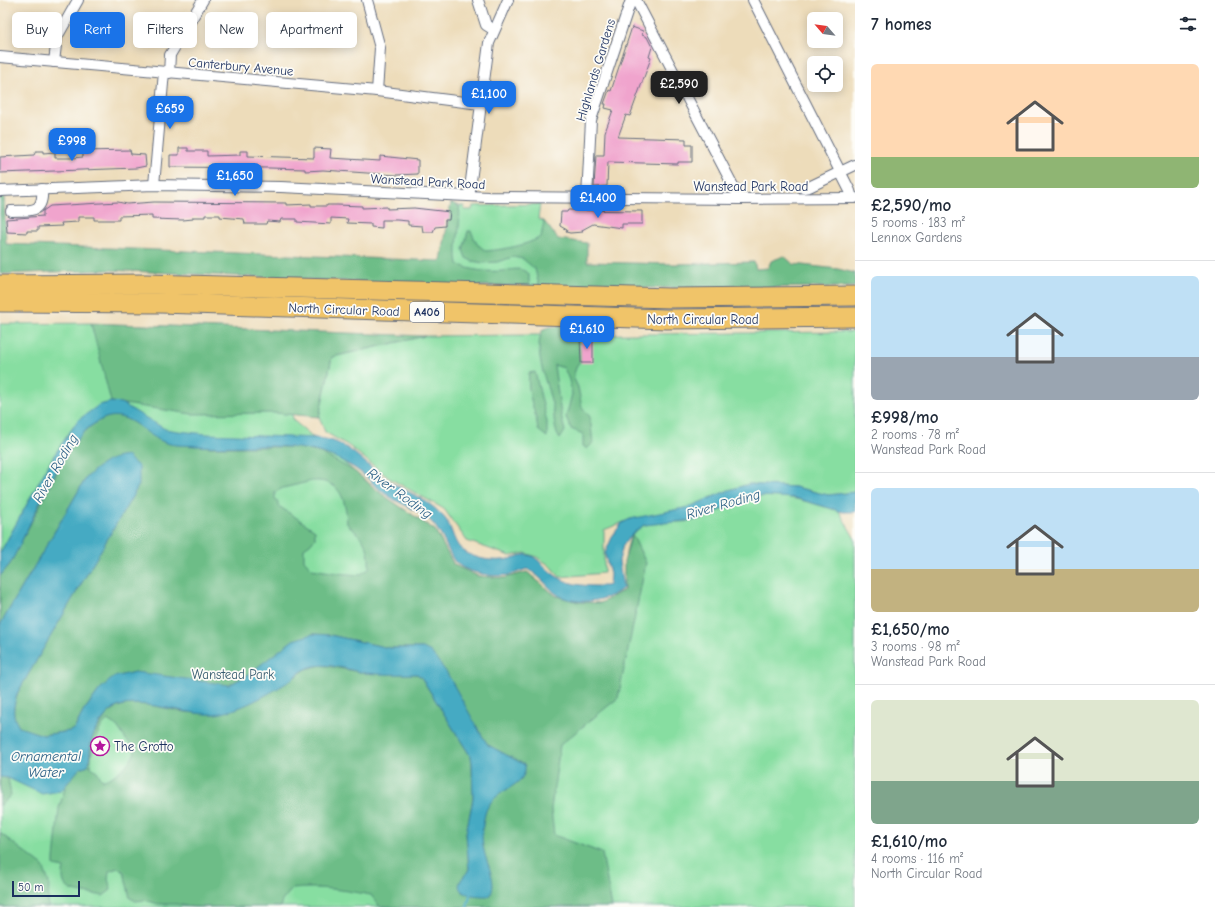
<!DOCTYPE html>
<html lang="en">
<head>
<meta charset="utf-8">
<style>
  body { margin:0; font-family:"Comic Neue",sans-serif; background:#f6f6f7; color:#1f2937; height:100vh; display:flex; flex-direction:column; font-size:15px; white-space:nowrap }
  * { box-sizing:border-box; margin:0 }
  p { font-size:13px; color:#747a83 }
  .icon { flex:none; width:22px; height:22px; fill:none; stroke:currentColor; stroke-width:2; stroke-linecap:round; stroke-linejoin:round }
  .map { position:relative; flex:1; overflow:hidden }
  .sheet { display:flex; flex-direction:column; background:#fff; width:360px }
  .sheet>* { flex:none }
  .top-card { position:absolute; left:12px; top:12px; width:380px; height:36px; display:flex; gap:8px }
  .needle { width:26px; rotate:298deg }
  .tools { position:absolute; left:807px; top:12px; display:grid; gap:8px }
  .tools a { display:grid; place-items:center; width:36px; height:36px; border-radius:6px; background:#fff; box-shadow:0 2px 10px #0003; font-size:20px }
  .scale { position:absolute; left:12px; bottom:10px; width:68px; box-sizing:border-box; padding-left:4px; border:2px solid #1b2f5e; border-top:0; font-size:11px; line-height:14px; white-space:nowrap; color:#1b2f5e; -webkit-text-stroke:3px #fdfcf7; paint-order:stroke }
  .price { position:absolute; translate:-50% -34px; padding:0 9px; border-radius:8px; background:#1a73e8; color:#fff; font-size:13px; line-height:26px; filter:drop-shadow(0 1px 2px #0008) }
  .price::after { content:''; position:absolute; left:50%; top:24px; width:12px; height:9px; margin-left:-6px; background:inherit; clip-path:polygon(0 0,100% 0,50% 100%) }
  .price.selected { background:#222; color:#fff }
  ul { padding:0; list-style:none }
  li { display:grid; align-content:center; gap:8px; height:212px; padding:0 16px }
  li+li { border-top:1px solid #e0e1e3 }
  li span { display:grid; place-items:center; height:124px; border-radius:6px; color:#555 }
  li>.icon { margin-inline-start:auto }
  span .icon { width:72px; height:72px; fill:#fffc; stroke-width:1 }
  li b { font-size:17px }
  h2 { display:flex; justify-content:space-between; align-items:center; height:48px; padding:0 16px; font-size:17px }
  .chip { padding:0 14px; border-radius:6px; background:#fff; box-shadow:0 2px 10px #0003; font-size:14px; line-height:36px }
  .chip.selected { background:#1a73e8; color:#fff }
  main { display:flex; flex:1; min-height:0 }
  .map>svg:first-child { display:block }
</style>
</head>
<body>
<main>
<div class="map">
<svg width="855" height="907" viewBox="0 0 855 907">
  <rect width="100%" height="100%" fill="#fdfcf7"/>
  <filter id="ink" filterUnits="userSpaceOnUse"><feTurbulence type="fractalNoise" baseFrequency=".025" numOctaves="2"/><feDisplacementMap in="SourceGraphic" scale="8" xChannelSelector="R" yChannelSelector="G"/><feConvolveMatrix kernelMatrix="1 2 1 2 8 2 1 2 1" color-interpolation-filters="sRGB"/></filter>
  <filter id="wash" filterUnits="userSpaceOnUse"><feTurbulence type="fractalNoise" baseFrequency=".012" numOctaves="4" result="noise"/><feDisplacementMap in="SourceGraphic" scale="16" xChannelSelector="R" yChannelSelector="G"/><feGaussianBlur stdDeviation="0.9" result="paint"/><feColorMatrix in="noise" values="0 0 0 0 0 0 0 0 0 0 0 0 0 0 0 0 0 1.4 0 .05"/><feComposite in="paint" operator="in"/></filter>
  <g filter="url(#wash)">
    <rect width="100%" height="100%" fill="#eddcba"/>
    <!-- green -->
    <g fill="#87dea1" stroke="#518680">
      <polygon points="540,204 538,219 544,221 539,286 447,286 459,206 464,206 464,210 472,210 473,206"/>
      <path d="M91,323L107,383L139,325L264,330L294,421L383,495L435,530L454,565L478,576L504,578L527,572L556,596L579,602L601,603L624,590C624,575 624,547 632,534C644,517 679,525 696,520C718,514 739,497 762,496C790,495 812,503 839,511L855,539V907H0V576L5,571L78,420L53,457L0,553V324Z"/>
      <polygon points="855,332 855,492 828,495 795,487 749,484 729,490 689,507 626,521 604,530 604,573 560,577 549,565 537,557 525,553 510,556 467,541 444,509 389,478 349,446 325,432 319,417 332,357 425,336"/>
    </g>
    <!-- forest -->
    <g fill="#6dbd87" stroke="#447672" fill-rule="evenodd">
      <path d="M0,196H4L6,244L441,261L451,203L459,206C462,226 454,244 458,264C471,271 488,272 502,271C513,270 520,266 529,274V285L447,286L108,270L0,274Z"/>
      <path d="M544,221L558,239L587,243V262L674,264L754,262L756,269L768,268L771,261L784,256L793,264L838,269L855,273V287L633,288L539,286L535,269L523,259L513,257L497,262L483,263L472,261L466,258L463,250L468,231H471L477,244L486,251C506,249 524,246 541,237Z"/>
      <polygon points="91,323 425,336 332,357 319,417 275,413 192,414 111,402"/>
      <path d="M570,326L577,329C582,337 583,347 584,357L577,365L573,377L578,387L582,407L590,417L593,443L587,449L583,446V434L571,429L566,417L572,394L569,380L564,368L554,365L561,415L565,431L560,439C553,430 555,415 552,404C547,383 532,349 543,329L549,327Z"/>
      <path d="M535,372L547,422V437L538,430C536,409 526,396 529,373Z"/>
      <path d="M112,415L125,418L135,423L162,441L209,447H296L321,453L354,471L383,495L435,530L454,565L478,576L504,578L527,572L556,596L579,602L601,603L624,590V562L632,534L646,563L618,698L560,745L551,809L554,835L602,853L612,907H380L371,895C343,890 321,886 292,889L282,901L280,907H193L176,904H158L145,900L136,901L130,898L124,872L118,868L109,871L108,879L111,890L103,896C85,891 57,897 64,868L54,866V860L59,808L66,785L80,767H85L90,760L92,737L107,714L117,707L128,704L150,705L184,712L215,714L292,679L306,669L321,665L366,673L417,674L421,677L471,757L472,762L473,799L466,833L469,869L467,874L468,894L472,895L491,877C484,854 473,822 492,800C497,794 506,791 511,786C517,780 521,772 525,765L488,745L423,648H389L330,635L313,634L246,676L229,685L209,684L100,689L83,712L75,728L70,731L43,735L19,728C11,714 13,707 18,692L139,485L86,478L0,625V576L10,564L62,462L77,438L96,422ZM312,481C341,479 346,500 347,524C365,540 370,545 369,569L359,575L337,573L312,569L304,560V548L310,544L315,538V530L280,507L275,498V492L283,488ZM107,720L117,726L127,741L135,748C134,750 135,752 134,754C131,763 110,781 102,780L97,771L90,766C92,750 95,732 107,720Z"/>
      <polygon points="0,777 8,778 11,795 0,806"/>
      <polygon points="0,833 43,866 49,883 48,907 0,907"/>
    </g>
    <!-- water -->
    <g fill="#44aac3" stroke="#306c90">
      <path d="M111,402L121,403L165,429L178,431L207,434L318,438C349,440 364,465 389,481C406,492 428,499 442,515C452,524 452,540 461,549C475,560 494,562 510,559C516,557 522,554 528,555C538,557 544,567 552,573C568,586 586,586 606,586L609,585L610,574L605,554L606,551L613,535L622,523L630,519L689,507L729,490L749,484L795,487L828,495L855,492V512H843L795,498L760,496L748,499L695,520L644,525L632,534L623,545L619,561L623,588C606,603 573,606 555,593C546,585 538,574 527,569C520,571 514,574 508,575C494,578 460,572 453,559C445,545 440,528 427,518C414,508 397,503 384,493C372,484 364,473 351,466C305,437 248,449 196,446C188,445 178,446 170,444C143,438 128,403 97,422C61,442 31,527 10,564L0,576V553L53,457L78,420L99,405Z"/>
      <path d="M127,456L139,467V485L18,692C13,707 11,714 19,727L43,735L70,731L75,728L83,712L100,689L114,677L135,672L229,685L246,676L293,640L313,634L330,635L389,648H423L431,652L447,673L481,734L488,745L525,765C528,789 492,787 485,814C482,827 481,839 484,851C487,865 498,882 490,896C483,896 454,897 460,882C462,877 467,874 469,869L466,833L473,799L472,762L471,757L421,677L417,674C400,674 382,675 365,673C347,670 324,660 306,669C301,671 296,676 291,680C273,692 236,713 214,714C188,716 137,696 115,708C106,713 97,726 93,736C89,744 91,756 88,765L80,768L61,791L42,794L8,778L0,777V625L86,478C100,465 107,458 127,456Z"/>
    </g>
    <g fill="none" stroke-linecap="round" stroke-linejoin="round">
      <!-- stream -->
      <polyline stroke="#44aac3" stroke-width="2.5" points="467,907 470,895"/>
    </g>
    <g id="blocks">
      <!-- building -->
      <g fill="#f0a4cd">
        <polygon points="632,27 643,31 642,35 647,37 652,47 649,57 651,58 630,116 626,115 618,137 686,139 686,145 692,145 692,162 678,162 678,164 608,162 607,186 594,187 596,155 604,155 605,132 613,110 605,108 606,104 604,104 609,90 611,91"/>
        <polygon points="179,148 188,148 188,151 207,151 207,156 240,155 240,151 248,151 248,156 314,158 314,148 331,149 330,158 380,161 380,156 418,160 418,174 396,175 323,170 305,171 305,169 270,168 170,167 170,155 179,155"/>
        <polygon points="130,150 131,154 145,155 146,166 136,168 0,173 0,157 34,155 36,151 43,151 43,153 55,152 55,158 73,158 83,157 83,151"/>
        <polygon points="118,202 127,204 154,202 286,203 286,205 311,204 311,206 327,206 327,205 337,205 362,206 362,208 387,207 387,209 414,208 450,212 449,220 445,220 445,226 435,227 433,232 423,232 422,226 408,225 408,221 397,220 382,220 382,228 371,227 371,224 347,223 348,219 331,218 331,224 297,222 297,219 281,219 280,222 267,221 266,224 245,224 244,219 220,217 220,215 205,215 205,217 193,217 193,219 183,220 152,219 152,215 119,216 119,220 94,220 94,217 78,217 78,222 61,223 62,226 38,227 38,231 27,231 27,233 7,232 6,219 43,216 43,211 50,206"/>
        <polygon points="568,210 642,211 642,224 622,224 622,228 593,224 582,230 583,232 570,233 566,232 567,230 560,226 561,212 567,212"/>
        <polygon points="580,337 593,337 593,363 581,363"/>
      </g>
    </g>
  </g>
  <g filter="url(#ink)">
    <use href="#blocks" fill-opacity="0" stroke="#646c7e" stroke-width="1"/>
    <g fill="none" stroke-linecap="round" stroke-linejoin="round">
      <defs>
        <g id="street">
          <polyline points="367,0 380,48 377,91"/>
          <polyline points="478,0 486,25 494,30"/>
          <polyline points="636,0 740,199"/>
          <polyline points="753,0 850,191 852,198"/>
          <polyline points="0,57 377,91 480,104"/>
          <polyline points="54,62 57,37 78,0"/>
          <polyline points="169,73 170,55 203,0"/>
          <polyline points="154,185 164,72"/>
          <polyline points="803,188 809,187 855,165"/>
          <polyline points="0,191 154,185 281,187 488,197 740,199 855,198"/>
          <polyline points="469,196 489,43 508,0"/>
          <polyline points="587,197 591,120 631,0"/>
          <path d="M11,211C31,210 44,214 42,189"/>
        </g>
        <g id="highway">
          <polyline points="0,285 146,284 671,298 855,296"/>
          <polyline points="0,302 160,303 667,319 855,317"/>
        </g>
      </defs>
      <!-- street casing -->
      <use href="#street" stroke="#646c7e" stroke-width="12"/>
      <!-- highway casing -->
      <use href="#highway" stroke="#646c7e" stroke-width="21"/>
      <!-- street -->
      <use href="#street" stroke="#fff" stroke-width="10"/>
      <!-- highway -->
      <use href="#highway" stroke="#f0c469" stroke-width="19"/>
    </g>
  </g>
  <!-- icons -->
  <defs>
    <symbol id="sight-ring" viewBox="-11 -11 22 22"><circle r="9.5" fill="#fdfcf7" stroke="#b5179e" stroke-width="1.5"/><path d="M0-6L1.8-2.2L6-1.7L2.9 1.2L3.7 5.4L0 3.3L-3.7 5.4L-2.9 1.2L-6-1.7L-1.8-2.2Z" fill="#b5179e"/></symbol>
  </defs>
  <g fill-rule="evenodd">
    <use href="#sight-ring" x="89" y="735" width="22" height="22"/>
  </g>
  <g text-anchor="middle" stroke-width="3.5" stroke-linejoin="round" paint-order="stroke">
    <!-- shield labels -->
    <rect fill="#fdfcf7" stroke="#5f6c8c" stroke-width="1" x="410" y="302" width="34" height="20" rx="3"/>
    <g font-size="12" font-weight="bold" fill="#1b2f5e">
      <text x="427" y="316">A406</text>
    </g>
    <!-- street labels -->
    <g font-size="13" fill="#1b2f5e" stroke="#fdfcf7">
      <text transform="translate(241 66) rotate(5)" y="5">Canterbury Avenue</text>
      <text transform="translate(595 70) rotate(-73)" y="5">Highlands Gardens</text>
      <text transform="translate(428 181) rotate(3)" y="5">Wanstead Park Road</text>
      <text x="751" y="191">Wanstead Park Road</text>
      <text transform="translate(344 309) rotate(2)" y="5">North Circular Road</text>
      <text x="703" y="324">North Circular Road</text>
    </g>
    <!-- park labels -->
    <g font-size="13" fill="#365b6f" stroke="#fdfcf7">
      <text x="233" y="679">Wanstead Park</text>
    </g>
    <!-- poi labels -->
    <g font-size="13" fill="#1b2f5e" stroke="#fdfcf7" text-anchor="start">
      <text x="114" y="751">The Grotto</text>
    </g>
    <!-- water labels -->
    <g font-size="14" font-style="italic" fill="#2b6086" stroke="#fdfcf7">
      <text transform="translate(55 468) rotate(-60)" y="5">River Roding</text>
      <text transform="translate(400 493) rotate(36)" y="5">River Roding</text>
      <text transform="translate(723 504) rotate(-16)" y="5">River Roding</text>
      <text x="46" y="761">Ornamental<tspan x="46" dy="16">Water</tspan></text>
    </g>
  </g>
</svg>
<div class="tools">
<a><svg class="needle" viewBox="-14 -14 28 28"><path d="M0-13l5 13h-10z" fill="#e53935"/><path d="M0 13l5-13h-10z" fill="#747a83"/></svg></a>
<a><svg class="icon" aria-label="locate" viewBox="0 0 24 24"><circle cx="12" cy="12" r="6"/><path d="M12 2v4M12 18v4M2 12h4M18 12h4"/></svg></a>
</div>
<div class="scale">50 m</div>
<b class="price selected" style="left:679px;top:105px">£2,590</b>
<b class="price" style="left:489px;top:115px">£1,100</b>
<b class="price" style="left:170px;top:130px">£659</b>
<b class="price" style="left:72px;top:162px">£998</b>
<b class="price" style="left:235px;top:197px">£1,650</b>
<b class="price" style="left:598px;top:219px">£1,400</b>
<b class="price" style="left:587px;top:350px">£1,610</b>
<div class="top-card">
<a class="chip">Buy</a>
<a class="chip selected">Rent</a>
<a class="chip">Filters</a>
<a class="chip">New</a>
<a class="chip">Apartment</a>
</div>
</div>
<section class="sheet">
<h2>7 homes<svg class="icon" aria-label="filters" viewBox="0 0 24 24"><path d="M4 7h16M4 17h16"/><circle cx="9" cy="7" r="2"/><circle cx="15" cy="17" r="2"/></svg></h2>
<ul>
<li><span style="background:linear-gradient(#ffd9b3 75%,#8fb573 0)"><svg class="icon" aria-label="home" viewBox="0 0 24 24"><path d="M3 11l9-7 9 7M6 9v11h12V9"/></svg></span><div><b>£2,590/mo</b><p>5 rooms · 183 m²</p><p>Lennox Gardens</p></div></li>
<li><span style="background:linear-gradient(#bfe0f5 65%,#9aa5b1 0)"><svg class="icon" aria-label="home" viewBox="0 0 24 24"><path d="M3 11l9-7 9 7M6 9v11h12V9"/></svg></span><div><b>£998/mo</b><p>2 rooms · 78 m²</p><p>Wanstead Park Road</p></div></li>
<li><span style="background:linear-gradient(#bfe0f5 65%,#c2b280 0)"><svg class="icon" aria-label="home" viewBox="0 0 24 24"><path d="M3 11l9-7 9 7M6 9v11h12V9"/></svg></span><div><b>£1,650/mo</b><p>3 rooms · 98 m²</p><p>Wanstead Park Road</p></div></li>
<li><span style="background:linear-gradient(#dfe7d0 65%,#7fa58c 0)"><svg class="icon" aria-label="home" viewBox="0 0 24 24"><path d="M3 11l9-7 9 7M6 9v11h12V9"/></svg></span><div><b>£1,610/mo</b><p>4 rooms · 116 m²</p><p>North Circular Road</p></div></li>
</ul>
</section>
</main>
</body>
</html>
